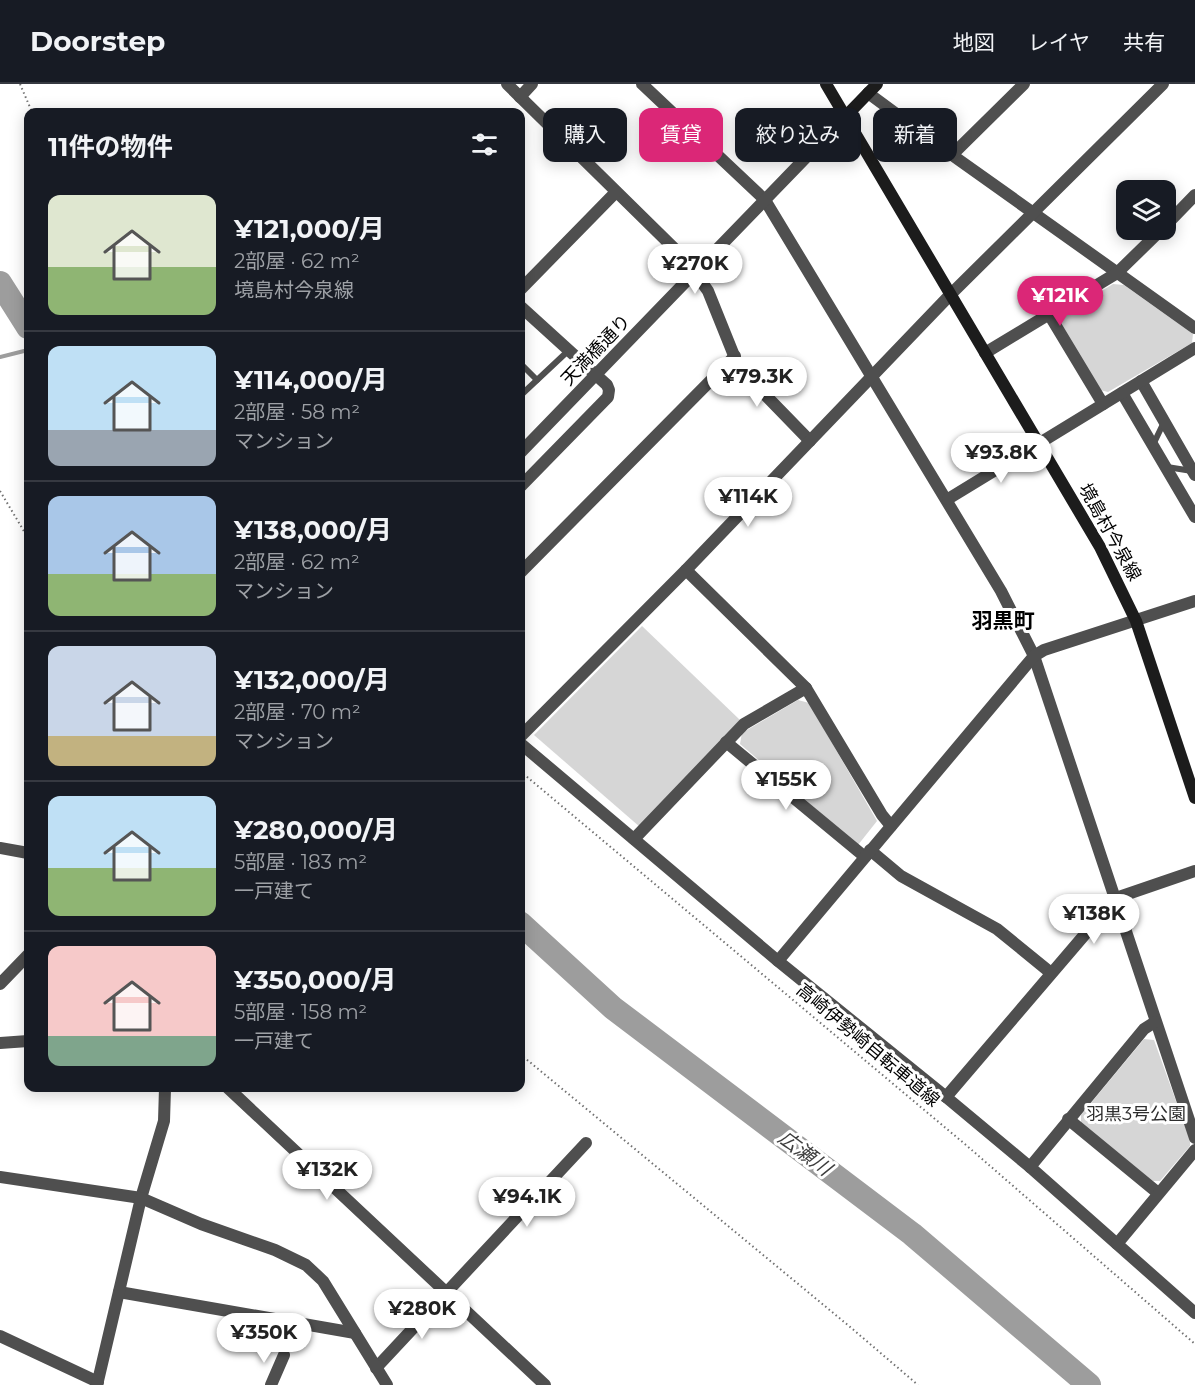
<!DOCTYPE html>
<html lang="ja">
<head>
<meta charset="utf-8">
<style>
  body { margin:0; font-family:Montserrat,"Noto Sans JP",sans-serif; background:#20242c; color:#f1f3f6; height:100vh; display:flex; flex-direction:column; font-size:22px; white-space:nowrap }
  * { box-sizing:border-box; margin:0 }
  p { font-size:20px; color:#9ea1a6 }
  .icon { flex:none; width:33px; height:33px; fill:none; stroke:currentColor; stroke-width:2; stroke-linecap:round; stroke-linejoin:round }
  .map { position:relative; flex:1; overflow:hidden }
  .drawer { position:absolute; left:24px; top:24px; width:501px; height:984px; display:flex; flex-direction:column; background:#171b24; border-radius:12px; box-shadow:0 3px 15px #0003 }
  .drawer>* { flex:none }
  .banner { position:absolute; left:543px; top:24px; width:561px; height:54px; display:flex; gap:12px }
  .fabs { position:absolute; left:1116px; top:96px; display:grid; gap:12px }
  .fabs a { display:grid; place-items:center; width:60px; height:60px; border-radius:12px; background:#171b24; box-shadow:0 3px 15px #0003; font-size:30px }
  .price { position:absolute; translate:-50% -51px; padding:0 14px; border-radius:21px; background:#fff; color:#222; font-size:20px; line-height:39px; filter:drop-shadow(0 2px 3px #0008) }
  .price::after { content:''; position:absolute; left:50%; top:36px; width:18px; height:14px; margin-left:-9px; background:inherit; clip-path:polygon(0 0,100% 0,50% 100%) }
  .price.selected { background:#db2777; color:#fff }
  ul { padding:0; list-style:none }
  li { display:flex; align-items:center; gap:18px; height:150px; padding:0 24px }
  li+li { border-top:2px solid #363941 }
  li span { display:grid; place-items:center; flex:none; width:168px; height:120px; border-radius:12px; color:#555 }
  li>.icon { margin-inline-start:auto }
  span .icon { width:72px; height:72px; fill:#fffc; stroke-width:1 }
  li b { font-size:26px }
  h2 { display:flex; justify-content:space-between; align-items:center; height:72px; padding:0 24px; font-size:26px }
  .chip { padding:0 21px; border-radius:12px; background:#171b24; box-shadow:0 3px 15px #0003; font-size:21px; line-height:54px }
  .chip.selected { background:#db2777; color:#fff }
  header { display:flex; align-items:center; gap:36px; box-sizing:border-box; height:84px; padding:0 30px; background:#171b24; border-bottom:2px solid #363941 }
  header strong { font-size:28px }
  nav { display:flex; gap:33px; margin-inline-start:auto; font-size:21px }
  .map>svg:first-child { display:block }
</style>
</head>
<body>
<header>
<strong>Doorstep</strong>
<nav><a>地図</a><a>レイヤ</a><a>共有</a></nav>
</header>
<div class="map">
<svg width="1195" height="1301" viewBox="0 0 1195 1301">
  <rect width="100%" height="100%" fill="#fff"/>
  <!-- green -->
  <g fill="#d6d6d6">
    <polygon points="1113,200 1124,201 1193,250 1192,259 1108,308 1100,306 1059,240 1059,233"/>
    <polygon points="642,542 740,636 640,743 534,651"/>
    <polygon points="798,616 809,619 877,737 858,761 740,660 742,649"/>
    <polygon points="1144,955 1154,956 1190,1056 1190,1062 1160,1097 1153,1097 1081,1039 1081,1031"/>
  </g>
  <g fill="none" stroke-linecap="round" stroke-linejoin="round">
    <!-- stream -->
    <polyline stroke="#9d9d9d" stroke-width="4" points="0,273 28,266"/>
    <!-- river -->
    <g stroke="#9d9d9d" stroke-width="24">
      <polyline points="0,199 28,243"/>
      <polyline points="520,839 613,924 912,1150 1089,1301"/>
    </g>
    <!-- path -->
    <g stroke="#717171" stroke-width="2" stroke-dasharray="1.5 3" stroke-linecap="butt">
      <polyline points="20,0 32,28"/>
      <polyline points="0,407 28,454"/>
      <polyline points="520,687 966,1061 1195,1260"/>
      <polyline points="520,970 849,1242 918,1301"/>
    </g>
    <!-- service -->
    <g stroke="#4f4f4f" stroke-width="6">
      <polyline points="520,279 537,296"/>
      <polyline points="520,312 568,267"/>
      <polyline points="1153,361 1164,338"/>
      <polyline points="1167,383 1192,387"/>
    </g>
    <!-- minor -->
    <g stroke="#4f4f4f" stroke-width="12">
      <polyline points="507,0 687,177 708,207 739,284 810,357"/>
      <polyline points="642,0 765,116 1001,507 1034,572 1195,1054"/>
      <polyline points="868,9 952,71 1195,244"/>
      <polyline points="520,13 532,0"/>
      <polyline points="952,71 1024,0"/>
      <polyline points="1166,141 1195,111"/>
      <polyline points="520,206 616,108"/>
      <polyline points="950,211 1163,0"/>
      <polyline points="520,222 607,301 609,306 608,313 520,403"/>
      <polyline points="1050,232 1103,320"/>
      <polyline points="985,269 1117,189 1161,146"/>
      <polyline points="1141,297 1195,391"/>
      <polyline points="1122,309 1195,433"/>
      <polyline points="948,415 1195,264"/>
      <polyline points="686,486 806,604 882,731 891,742"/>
      <polyline points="520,489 735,272"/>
      <polyline points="726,658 865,773"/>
      <polyline points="520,659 778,877 946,1013"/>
      <polyline points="634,755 744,640 806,604"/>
      <polyline points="0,764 28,769"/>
      <polyline points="870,766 901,792 997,845 1051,889"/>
      <polyline points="1195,787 1116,814 946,1013 1030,1083 1195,1229"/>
      <polyline points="0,959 28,957"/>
      <polyline points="228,1004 545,1301"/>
      <polyline points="1068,1035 1158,1109"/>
      <polyline points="1030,1083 1144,945 1155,938"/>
      <polyline points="141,1114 164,1037 165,1004"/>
      <polyline points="1117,1160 1195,1066"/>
      <polyline points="119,1208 355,1249"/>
      <polyline points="376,1284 586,1059"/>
      <polyline points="271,1301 284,1271"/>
    </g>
    <!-- tertiary -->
    <g stroke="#4f4f4f" stroke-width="12">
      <polyline points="520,369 846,32"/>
      <polyline points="520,653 686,486 950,211"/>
      <polyline points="778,877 1034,572 1044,566 1195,517"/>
      <polyline points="0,900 28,871"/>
      <polyline points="0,1093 141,1114 201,1140 275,1166 306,1181 323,1197 387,1301"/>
      <polyline points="0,1252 98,1298"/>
      <polyline points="97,1301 141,1114"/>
    </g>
    <!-- secondary -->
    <g stroke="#1c1c1c" stroke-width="12">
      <polyline points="826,0 1100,463 1136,537 1195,714"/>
      <polyline points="846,32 877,0"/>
    </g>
  </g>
  <g text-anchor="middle" stroke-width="6" stroke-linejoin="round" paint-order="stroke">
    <!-- street labels -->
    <g font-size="18" fill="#000" stroke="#fff">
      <text transform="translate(596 266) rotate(-46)" y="6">天満橋通り</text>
      <text transform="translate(1110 448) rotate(61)" y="6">境島村今泉線</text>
      <text transform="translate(868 961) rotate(40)" y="6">高崎伊勢崎自転車道線</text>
    </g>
    <!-- park labels -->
    <g font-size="18" fill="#2d2d2d" stroke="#fff">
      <text x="1136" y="1036">羽黒3号公園</text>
    </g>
    <!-- water labels -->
    <g font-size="20" font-style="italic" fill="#3e3e3e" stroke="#fff">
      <text transform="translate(805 1069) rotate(37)" y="7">広瀬川</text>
    </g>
    <!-- quarter labels -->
    <g font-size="21" font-weight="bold" fill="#000" stroke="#fff">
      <text x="1003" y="544">羽黒町</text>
    </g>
  </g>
</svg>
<div class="fabs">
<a><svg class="icon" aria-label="layers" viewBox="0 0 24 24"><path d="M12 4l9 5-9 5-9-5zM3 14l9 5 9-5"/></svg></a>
</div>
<b class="price" style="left:695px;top:211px">¥270K</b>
<b class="price selected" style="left:1060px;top:243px">¥121K</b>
<b class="price" style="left:757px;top:324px">¥79.3K</b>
<b class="price" style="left:1001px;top:400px">¥93.8K</b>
<b class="price" style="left:748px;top:444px">¥114K</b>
<b class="price" style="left:786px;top:727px">¥155K</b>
<b class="price" style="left:1094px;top:861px">¥138K</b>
<b class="price" style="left:327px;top:1117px">¥132K</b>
<b class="price" style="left:527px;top:1144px">¥94.1K</b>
<b class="price" style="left:422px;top:1256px">¥280K</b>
<b class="price" style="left:264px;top:1280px">¥350K</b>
<div class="banner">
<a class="chip">購入</a>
<a class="chip selected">賃貸</a>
<a class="chip">絞り込み</a>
<a class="chip">新着</a>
</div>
<section class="drawer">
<h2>11件の物件<svg class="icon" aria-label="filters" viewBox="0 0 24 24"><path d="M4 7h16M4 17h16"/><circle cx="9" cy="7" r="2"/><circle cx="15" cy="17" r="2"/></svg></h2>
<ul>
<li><span style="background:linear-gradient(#dfe7d0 60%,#8fb573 0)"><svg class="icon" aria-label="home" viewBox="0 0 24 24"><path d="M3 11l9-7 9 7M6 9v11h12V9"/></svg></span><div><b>¥121,000/月</b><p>2部屋 · 62 m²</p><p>境島村今泉線</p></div></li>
<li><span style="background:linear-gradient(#bfe0f5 70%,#9aa5b1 0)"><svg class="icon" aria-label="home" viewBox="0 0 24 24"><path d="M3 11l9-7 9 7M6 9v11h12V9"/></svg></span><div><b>¥114,000/月</b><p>2部屋 · 58 m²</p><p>マンション</p></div></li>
<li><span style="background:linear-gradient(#a9c7e8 65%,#8fb573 0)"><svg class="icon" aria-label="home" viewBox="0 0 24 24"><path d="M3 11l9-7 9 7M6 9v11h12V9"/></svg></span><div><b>¥138,000/月</b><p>2部屋 · 62 m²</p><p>マンション</p></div></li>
<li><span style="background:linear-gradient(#c9d6e8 75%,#c2b280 0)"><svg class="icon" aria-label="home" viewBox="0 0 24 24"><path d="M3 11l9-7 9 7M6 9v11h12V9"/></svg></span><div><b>¥132,000/月</b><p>2部屋 · 70 m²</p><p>マンション</p></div></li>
<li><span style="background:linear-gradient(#bfe0f5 60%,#8fb573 0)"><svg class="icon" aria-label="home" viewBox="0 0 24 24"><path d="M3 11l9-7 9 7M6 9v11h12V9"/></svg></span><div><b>¥280,000/月</b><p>5部屋 · 183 m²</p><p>一戸建て</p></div></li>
<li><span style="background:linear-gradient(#f6c9c9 75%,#7fa58c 0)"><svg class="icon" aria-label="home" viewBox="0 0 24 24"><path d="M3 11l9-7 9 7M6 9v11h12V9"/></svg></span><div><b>¥350,000/月</b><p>5部屋 · 158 m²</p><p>一戸建て</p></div></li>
</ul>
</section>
</div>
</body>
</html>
